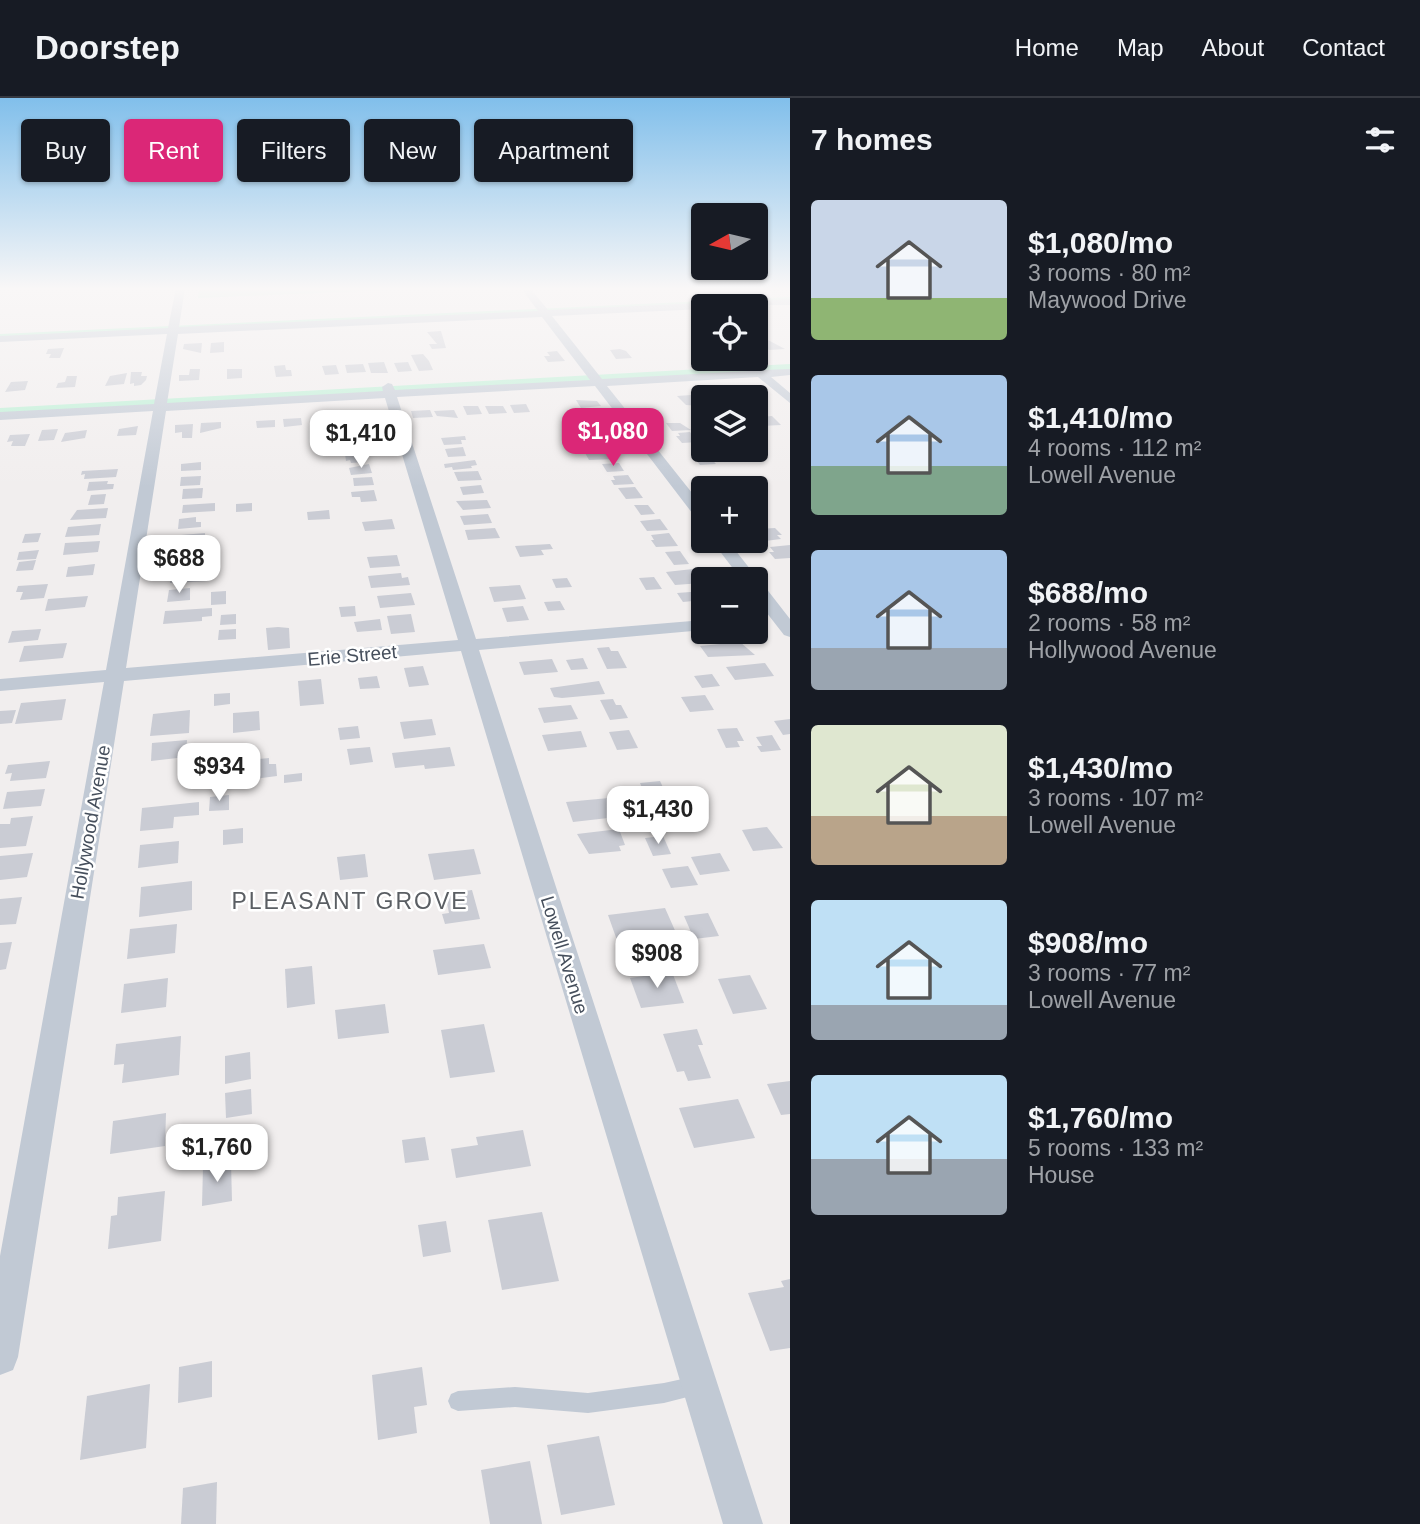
<!DOCTYPE html>
<html lang="en">
<head>
<meta charset="utf-8">
<style>
  body { margin:0; font-family:Helvetica,sans-serif; background:#242831; color:#f1f3f6; height:100vh; display:flex; flex-direction:column; font-size:26px; white-space:nowrap }
  * { box-sizing:border-box; margin:0 }
  p { font-size:23px; color:#9ea1a6 }
  .icon { flex:none; width:38px; height:38px; fill:none; stroke:currentColor; stroke-width:2; stroke-linecap:round; stroke-linejoin:round }
  .map { position:relative; flex:1; overflow:hidden }
  .details { display:flex; flex-direction:column; background:#171b24; width:630px }
  .details>* { flex:none }
  .top-card { position:absolute; left:21px; top:21px; width:663px; height:63px; display:flex; gap:14px }
  .needle { width:46px; rotate:262deg }
  .controls { position:absolute; left:691px; top:105px; display:grid; gap:14px }
  .controls a { display:grid; place-items:center; width:77px; height:77px; border-radius:7px; background:#171b24; box-shadow:0 2px 5px #0004; font-size:35px }
  .price { position:absolute; translate:-50% -60px; padding:0 16px; border-radius:14px; background:#fff; color:#222; font-size:23px; line-height:46px; filter:drop-shadow(0 2px 4px #0008) }
  .price::after { content:''; position:absolute; left:50%; top:42px; width:21px; height:16px; margin-left:-10px; background:inherit; clip-path:polygon(0 0,100% 0,50% 100%) }
  .price.selected { background:#db2777; color:#fff }
  ul { padding:0; list-style:none }
  li { display:flex; align-items:center; gap:21px; height:175px; padding:0 21px }
  li span { display:grid; place-items:center; flex:none; width:196px; height:140px; border-radius:7px; color:#555 }
  li>.icon { margin-inline-start:auto }
  span .icon { width:84px; height:84px; fill:#fffc; stroke-width:1 }
  li b { font-size:30px }
  h2 { display:flex; justify-content:space-between; align-items:center; height:84px; padding:0 21px; font-size:30px }
  .tag { padding:0 24px; border-radius:7px; background:#171b24; box-shadow:0 2px 5px #0004; font-size:24px; line-height:63px }
  .tag.selected { background:#db2777; color:#fff }
  header { display:flex; align-items:center; gap:42px; box-sizing:border-box; height:98px; padding:0 35px; background:#171b24; border-bottom:2px solid #363941 }
  header strong { font-size:33px }
  nav { display:flex; gap:38px; margin-inline-start:auto; font-size:24px }
  main { display:flex; flex:1; min-height:0 }
  .map>svg:first-child { display:block }
</style>
</head>
<body>
<header>
<strong>Doorstep</strong>
<nav><a>Home</a><a>Map</a><a>About</a><a>Contact</a></nav>
</header>
<main>
<div class="map">
<svg width="790" height="1426" viewBox="0 0 790 1426">
  <rect width="100%" height="100%" fill="#f1eeee"/>
  <!-- green -->
  <g fill="#baf0d4">
    <polygon points="199,190 440,190 198,200"/>
    <polygon points="790,199 790,204 0,241 0,236"/>
    <polygon points="790,266 790,274 0,318 0,310"/>
  </g>
  <!-- building -->
  <g fill="#caccd4">
    <polygon points="441,233 446,250 432,251 429,246 437,246 427,234"/>
    <polygon points="758,241 766,241 785,251 769,252"/>
    <polygon points="224,244 224,254 210,255 211,245"/>
    <polygon points="202,245 201,255 183,251 184,246"/>
    <polygon points="64,250 60,260 49,260 51,256 46,256 48,251"/>
    <polygon points="620,251 626,253 632,260 616,261 610,252"/>
    <polygon points="557,253 565,263 548,264 544,258 550,258 547,254"/>
    <polygon points="423,256 429,263 433,272 419,273 411,257"/>
    <polygon points="384,264 388,275 371,275 368,265"/>
    <polygon points="408,264 412,273 398,274 394,265"/>
    <polygon points="363,266 366,274 347,275 345,267"/>
    <polygon points="285,267 286,272 291,272 292,278 276,279 274,268"/>
    <polygon points="336,267 339,276 325,277 322,268"/>
    <polygon points="190,271 200,271 199,282 179,283 179,277 189,277"/>
    <polygon points="227,271 242,271 242,280 227,281"/>
    <polygon points="131,274 142,274 141,278 147,278 146,282 141,287 134,288 134,285 130,286"/>
    <polygon points="127,275 124,286 105,288 110,278"/>
    <polygon points="67,278 77,278 75,289 56,290 58,285 65,284"/>
    <polygon points="28,283 25,292 5,294 11,284"/>
    <polygon points="691,297 701,308 686,307 677,298"/>
    <polygon points="576,302 597,303 601,308 581,310"/>
    <polygon points="526,306 530,314 514,315 510,307"/>
    <polygon points="463,308 478,308 482,316 467,317"/>
    <polygon points="485,308 503,308 507,315 489,316"/>
    <polygon points="430,312 433,319 413,320 411,313"/>
    <polygon points="454,312 458,320 437,318 434,313"/>
    <polygon points="378,315 380,322 370,323 372,330 361,330 358,316"/>
    <polygon points="353,317 356,326 339,327 337,318"/>
    <polygon points="772,318 781,327 762,328 756,322 756,319"/>
    <polygon points="301,320 302,327 284,329 283,321"/>
    <polygon points="275,322 275,329 257,330 256,323"/>
    <polygon points="221,324 221,330 200,335 201,325"/>
    <polygon points="666,325 680,325 691,332 672,333"/>
    <polygon points="193,326 192,340 182,340 182,334 175,335 175,327"/>
    <polygon points="138,328 136,337 117,338 119,331"/>
    <polygon points="58,331 54,342 38,343 42,332"/>
    <polygon points="87,332 85,340 61,344 65,335"/>
    <polygon points="690,334 698,344 682,345 676,338 680,338 678,335"/>
    <polygon points="30,336 25,348 11,348 13,343 7,344 10,337"/>
    <polygon points="465,338 466,342 461,342 462,346 444,347 441,340"/>
    <polygon points="364,342 365,349 362,350 362,352 348,353 347,350 353,349 351,343"/>
    <polygon points="589,342 603,342 608,349 588,350 586,346 591,346"/>
    <polygon points="463,349 466,358 448,359 445,351"/>
    <polygon points="598,351 608,351 616,361 589,362 585,355 600,354"/>
    <polygon points="366,354 368,361 363,361 364,364 351,365 350,362 346,363 345,356"/>
    <polygon points="709,358 716,366 700,367 694,359"/>
    <polygon points="475,362 477,367 471,368 472,370 453,372 452,369 445,370 444,366"/>
    <polygon points="201,364 201,372 181,373 181,366"/>
    <polygon points="619,365 624,373 607,374 602,366"/>
    <polygon points="369,366 372,375 351,377 349,370"/>
    <polygon points="118,371 116,379 84,381 85,376 81,377 82,373"/>
    <polygon points="478,373 482,382 458,383 454,374"/>
    <polygon points="628,377 634,386 614,387 611,382 615,382 613,378"/>
    <polygon points="201,378 200,387 180,388 181,379"/>
    <polygon points="372,379 374,387 354,388 353,380"/>
    <polygon points="108,383 107,386 114,386 113,391 87,393 89,384"/>
    <polygon points="481,387 484,395 463,397 460,389"/>
    <polygon points="635,389 643,400 626,401 618,390"/>
    <polygon points="203,390 202,400 182,401 183,391"/>
    <polygon points="374,392 377,403 361,404 360,399 352,399 351,394"/>
    <polygon points="106,396 104,406 88,407 91,397"/>
    <polygon points="487,402 491,410 463,412 456,403"/>
    <polygon points="215,405 215,413 182,415 183,407"/>
    <polygon points="252,405 252,413 236,414 236,406"/>
    <polygon points="634,407 648,407 655,416 641,417"/>
    <polygon points="108,410 106,420 70,422 77,412"/>
    <polygon points="329,412 330,421 308,422 307,414"/>
    <polygon points="488,416 492,425 464,427 460,418"/>
    <polygon points="196,419 196,424 201,424 201,429 178,431 179,421"/>
    <polygon points="392,421 395,431 365,433 362,424"/>
    <polygon points="660,421 668,432 647,433 640,423"/>
    <polygon points="101,426 99,437 65,439 68,429"/>
    <polygon points="495,430 500,440 468,442 465,432"/>
    <polygon points="775,430 782,437 777,437 781,441 765,443 761,438 756,438 756,431"/>
    <polygon points="41,435 38,444 22,445 25,436"/>
    <polygon points="205,435 205,440 199,441 199,445 180,446 181,437"/>
    <polygon points="669,435 678,448 656,449 651,442 654,442 651,437"/>
    <polygon points="100,443 98,454 63,457 65,445"/>
    <polygon points="550,446 553,451 541,452 544,457 520,459 515,448"/>
    <polygon points="790,447 790,460 775,461 769,454 774,454 770,449"/>
    <polygon points="39,452 36,461 17,462 19,454"/>
    <polygon points="198,453 198,464 180,466 180,461 172,462 173,455"/>
    <polygon points="680,453 689,466 674,467 665,454"/>
    <polygon points="397,457 400,468 370,470 367,459"/>
    <polygon points="36,462 33,472 16,473 19,464"/>
    <polygon points="95,466 93,477 66,479 68,469"/>
    <polygon points="208,471 208,483 170,485 172,473"/>
    <polygon points="693,471 702,485 675,487 666,474"/>
    <polygon points="401,475 402,480 408,479 410,487 371,490 368,478"/>
    <polygon points="654,479 662,491 646,492 639,480"/>
    <polygon points="567,480 572,489 556,490 552,481"/>
    <polygon points="48,486 44,500 20,502 23,494 16,494 18,488"/>
    <polygon points="520,487 526,501 494,504 489,489"/>
    <polygon points="190,490 190,502 167,504 169,492"/>
    <polygon points="226,493 226,506 211,507 211,494"/>
    <polygon points="704,493 704,512 699,513 693,503 683,504 677,495"/>
    <polygon points="411,495 415,507 380,510 377,498"/>
    <polygon points="88,498 85,509 45,513 48,501"/>
    <polygon points="560,503 565,512 548,513 544,504"/>
    <polygon points="355,508 356,518 341,519 339,509"/>
    <polygon points="523,508 529,522 507,524 502,510"/>
    <polygon points="212,510 212,518 202,519 202,523 163,526 165,513"/>
    <polygon points="236,516 236,526 220,527 221,517"/>
    <polygon points="411,516 415,534 391,536 387,518"/>
    <polygon points="380,521 382,532 357,534 354,524"/>
    <polygon points="278,529 289,530 290,550 268,552 266,530"/>
    <polygon points="41,531 38,542 8,545 12,533"/>
    <polygon points="236,531 236,541 218,542 219,532"/>
    <polygon points="740,544 755,557 708,559 700,548"/>
    <polygon points="67,545 63,560 19,564 24,548"/>
    <polygon points="609,549 611,553 618,553 627,570 607,571 597,550"/>
    <polygon points="583,560 588,571 571,572 566,562"/>
    <polygon points="552,561 558,574 524,577 519,564"/>
    <polygon points="765,565 774,578 735,582 726,569"/>
    <polygon points="423,568 429,587 409,589 404,570"/>
    <polygon points="712,576 720,588 702,590 694,578"/>
    <polygon points="377,578 380,590 360,591 358,580"/>
    <polygon points="321,581 324,606 300,608 298,583"/>
    <polygon points="599,583 605,596 562,600 554,599 550,590"/>
    <polygon points="230,595 230,606 214,608 214,596"/>
    <polygon points="705,597 714,612 690,614 681,599"/>
    <polygon points="66,601 62,622 15,626 21,605"/>
    <polygon points="613,601 616,607 621,607 628,620 610,622 600,602"/>
    <polygon points="571,607 578,621 544,625 538,610"/>
    <polygon points="16,612 12,625 0,626 0,613"/>
    <polygon points="190,612 189,635 150,638 153,616"/>
    <polygon points="259,613 260,632 233,635 233,615"/>
    <polygon points="432,621 436,637 404,641 400,624"/>
    <polygon points="790,621 790,636 783,637 774,623"/>
    <polygon points="358,628 360,640 340,642 338,630"/>
    <polygon points="737,630 744,643 737,643 740,649 726,650 717,631"/>
    <polygon points="629,632 638,650 617,652 609,634"/>
    <polygon points="581,633 587,649 548,653 542,637"/>
    <polygon points="772,637 781,652 761,654 757,648 762,648 756,639"/>
    <polygon points="187,642 186,659 151,663 152,645"/>
    <polygon points="370,649 373,664 350,667 347,651"/>
    <polygon points="450,649 455,668 425,671 424,667 395,670 392,655"/>
    <polygon points="269,660 269,666 276,666 277,678 238,683 238,663"/>
    <polygon points="50,663 46,680 10,683 12,675 5,676 8,667"/>
    <polygon points="302,675 302,683 284,685 284,677"/>
    <polygon points="660,683 668,700 647,702 640,685"/>
    <polygon points="45,691 41,708 3,711 7,694"/>
    <polygon points="229,697 229,712 209,713 210,699"/>
    <polygon points="609,700 617,719 573,724 566,704"/>
    <polygon points="199,704 199,717 174,719 173,730 140,733 142,710"/>
    <polygon points="33,718 26,748 0,750 0,726 10,726 11,720"/>
    <polygon points="767,729 783,750 753,753 742,732"/>
    <polygon points="243,730 243,745 223,747 223,732"/>
    <polygon points="619,731 625,747 619,748 621,753 589,756 577,736"/>
    <polygon points="663,738 671,756 653,758 645,740"/>
    <polygon points="179,743 178,765 138,770 140,747"/>
    <polygon points="474,751 481,776 434,782 428,756"/>
    <polygon points="33,755 27,779 0,782 0,758"/>
    <polygon points="720,755 730,773 700,777 691,759"/>
    <polygon points="365,756 368,779 340,782 337,759"/>
    <polygon points="688,768 698,787 671,790 662,771"/>
    <polygon points="192,783 192,812 139,819 141,789"/>
    <polygon points="472,792 480,821 445,826 442,816 449,815 445,796"/>
    <polygon points="22,799 16,826 0,827 0,801"/>
    <polygon points="665,810 677,837 669,838 673,846 630,851 627,844 618,845 608,817"/>
    <polygon points="708,815 719,838 694,841 684,818"/>
    <polygon points="177,826 175,855 127,861 130,831"/>
    <polygon points="12,844 6,871 0,872 0,845"/>
    <polygon points="484,846 491,870 438,877 433,852"/>
    <polygon points="312,868 315,906 287,910 285,871"/>
    <polygon points="672,874 684,905 641,910 630,880"/>
    <polygon points="750,877 767,911 733,916 718,881"/>
    <polygon points="168,880 166,909 121,915 124,886"/>
    <polygon points="385,906 389,935 338,941 335,912"/>
    <polygon points="484,926 495,974 450,980 441,932"/>
    <polygon points="697,931 703,947 698,947 711,980 688,983 684,973 677,974 663,936"/>
    <polygon points="181,938 179,977 122,985 124,966 114,967 116,946"/>
    <polygon points="250,954 251,981 225,986 225,958"/>
    <polygon points="790,983 790,1016 781,1017 767,986"/>
    <polygon points="251,991 252,1016 226,1020 225,995"/>
    <polygon points="738,1001 755,1040 694,1050 679,1010"/>
    <polygon points="166,1015 165,1048 110,1056 113,1023"/>
    <polygon points="523,1032 531,1068 456,1080 451,1051 478,1047 476,1039"/>
    <polygon points="425,1039 429,1062 405,1065 402,1042"/>
    <polygon points="231,1065 232,1103 202,1108 203,1069"/>
    <polygon points="165,1093 161,1143 108,1151 111,1118 117,1117 118,1099"/>
    <polygon points="542,1114 559,1183 502,1192 488,1122"/>
    <polygon points="446,1123 451,1154 423,1159 418,1127"/>
    <polygon points="790,1181 790,1250 770,1253 748,1195 784,1189 781,1183"/>
    <polygon points="212,1263 212,1299 178,1305 179,1269"/>
    <polygon points="422,1269 427,1307 414,1309 417,1335 378,1342 372,1277"/>
    <polygon points="150,1286 146,1350 80,1362 87,1298"/>
    <polygon points="599,1338 615,1407 561,1417 547,1347"/>
    <polygon points="530,1363 542,1426 490,1426 481,1372"/>
    <polygon points="217,1384 216,1426 181,1426 183,1390"/>
  </g>
  <g fill="none" stroke-linecap="round" stroke-linejoin="round">
    <!-- lane -->
    <polygon fill="#c1c9d4" fill-rule="evenodd" points="696,1278 703,1281 706,1288 703,1295 664,1305 588,1315 515,1309 458,1313 451,1310 448,1303 451,1296 458,1293 515,1289 588,1295 664,1285"/>
    <!-- street -->
    <g fill="#c1c9d4" fill-rule="evenodd">
      <polygon points="0,190 12,190 0,193"/>
      <path d="M176,190H185L179,229L538,213L521,190H530L548,212L790,201V207L704,208V211L552,218L602,281L750,273L751,269L755,268L763,272L790,271V277L771,279L790,295V305L758,279L607,288L704,410V425L699,424L595,288L397,299L476,541L704,522V532L479,552L763,1426H723L461,553L124,583L18,1259L13,1272L0,1277V1158L104,584L0,593V581L106,572L153,313L0,322V314L154,306L167,236L0,244V238L168,230ZM542,219L590,282L395,292L392,286L388,285L382,289L383,293L167,305L178,236ZM385,300L458,542L126,570L166,313Z"/>
      <polygon points="712,443 728,443 758,481 756,484 762,485 790,521 790,539 784,537 756,501 756,481 741,481"/>
    </g>
  </g>
  <!-- sky -->
  <linearGradient id="sky" x2="0" y2="1"><stop stop-color="#81bfeb"/><stop offset="0.49" stop-color="#f9f7f7"/><stop offset="1" stop-color="#f9f7f7" stop-opacity="0"/></linearGradient>
  <rect width="790" height="389" fill="url(#sky)"/>
  <g text-anchor="middle" stroke-width="5" stroke-linejoin="round" paint-order="stroke">
    <!-- street labels -->
    <g font-size="19" fill="#464f5c" stroke="#fff">
      <text transform="translate(352 557) rotate(-5)" y="7">Erie Street</text>
      <text transform="translate(90 724) rotate(-80)" y="7">Hollywood Avenue</text>
      <text transform="translate(565 857) rotate(73)" y="7">Lowell Avenue</text>
    </g>
    <!-- quarter labels -->
    <g font-size="23" letter-spacing="2" fill="#5a5e63" stroke="#fff">
      <text x="350" y="811">PLEASANT GROVE</text>
    </g>
  </g>
</svg>
<div class="controls">
<a><svg class="needle" viewBox="-14 -14 28 28"><path d="M0-13l5 13h-10z" fill="#e53935"/><path d="M0 13l5-13h-10z" fill="#9ea1a6"/></svg></a>
<a><svg class="icon" aria-label="locate" viewBox="0 0 24 24"><circle cx="12" cy="12" r="6"/><path d="M12 2v4M12 18v4M2 12h4M18 12h4"/></svg></a>
<a><svg class="icon" aria-label="layers" viewBox="0 0 24 24"><path d="M12 4l9 5-9 5-9-5zM3 14l9 5 9-5"/></svg></a>
<a>+</a>
<a>−</a>
</div>
<b class="price selected" style="left:613px;top:370px">$1,080</b>
<b class="price" style="left:361px;top:372px">$1,410</b>
<b class="price" style="left:179px;top:497px">$688</b>
<b class="price" style="left:219px;top:705px">$934</b>
<b class="price" style="left:658px;top:748px">$1,430</b>
<b class="price" style="left:657px;top:892px">$908</b>
<b class="price" style="left:217px;top:1086px">$1,760</b>
<div class="top-card">
<a class="tag">Buy</a>
<a class="tag selected">Rent</a>
<a class="tag">Filters</a>
<a class="tag">New</a>
<a class="tag">Apartment</a>
</div>
</div>
<section class="details">
<h2>7 homes<svg class="icon" aria-label="filters" viewBox="0 0 24 24"><path d="M4 7h16M4 17h16"/><circle cx="9" cy="7" r="2"/><circle cx="15" cy="17" r="2"/></svg></h2>
<ul>
<li><span style="background:linear-gradient(#c9d6e8 70%,#8fb573 0)"><svg class="icon" aria-label="home" viewBox="0 0 24 24"><path d="M3 11l9-7 9 7M6 9v11h12V9"/></svg></span><div><b>$1,080/mo</b><p>3 rooms · 80 m²</p><p>Maywood Drive</p></div></li>
<li><span style="background:linear-gradient(#a9c7e8 65%,#7fa58c 0)"><svg class="icon" aria-label="home" viewBox="0 0 24 24"><path d="M3 11l9-7 9 7M6 9v11h12V9"/></svg></span><div><b>$1,410/mo</b><p>4 rooms · 112 m²</p><p>Lowell Avenue</p></div></li>
<li><span style="background:linear-gradient(#a9c7e8 70%,#9aa5b1 0)"><svg class="icon" aria-label="home" viewBox="0 0 24 24"><path d="M3 11l9-7 9 7M6 9v11h12V9"/></svg></span><div><b>$688/mo</b><p>2 rooms · 58 m²</p><p>Hollywood Avenue</p></div></li>
<li><span style="background:linear-gradient(#dfe7d0 65%,#b9a48a 0)"><svg class="icon" aria-label="home" viewBox="0 0 24 24"><path d="M3 11l9-7 9 7M6 9v11h12V9"/></svg></span><div><b>$1,430/mo</b><p>3 rooms · 107 m²</p><p>Lowell Avenue</p></div></li>
<li><span style="background:linear-gradient(#bfe0f5 75%,#9aa5b1 0)"><svg class="icon" aria-label="home" viewBox="0 0 24 24"><path d="M3 11l9-7 9 7M6 9v11h12V9"/></svg></span><div><b>$908/mo</b><p>3 rooms · 77 m²</p><p>Lowell Avenue</p></div></li>
<li><span style="background:linear-gradient(#bfe0f5 60%,#9aa5b1 0)"><svg class="icon" aria-label="home" viewBox="0 0 24 24"><path d="M3 11l9-7 9 7M6 9v11h12V9"/></svg></span><div><b>$1,760/mo</b><p>5 rooms · 133 m²</p><p>House</p></div></li>
</ul>
</section>
</main>
</body>
</html>
